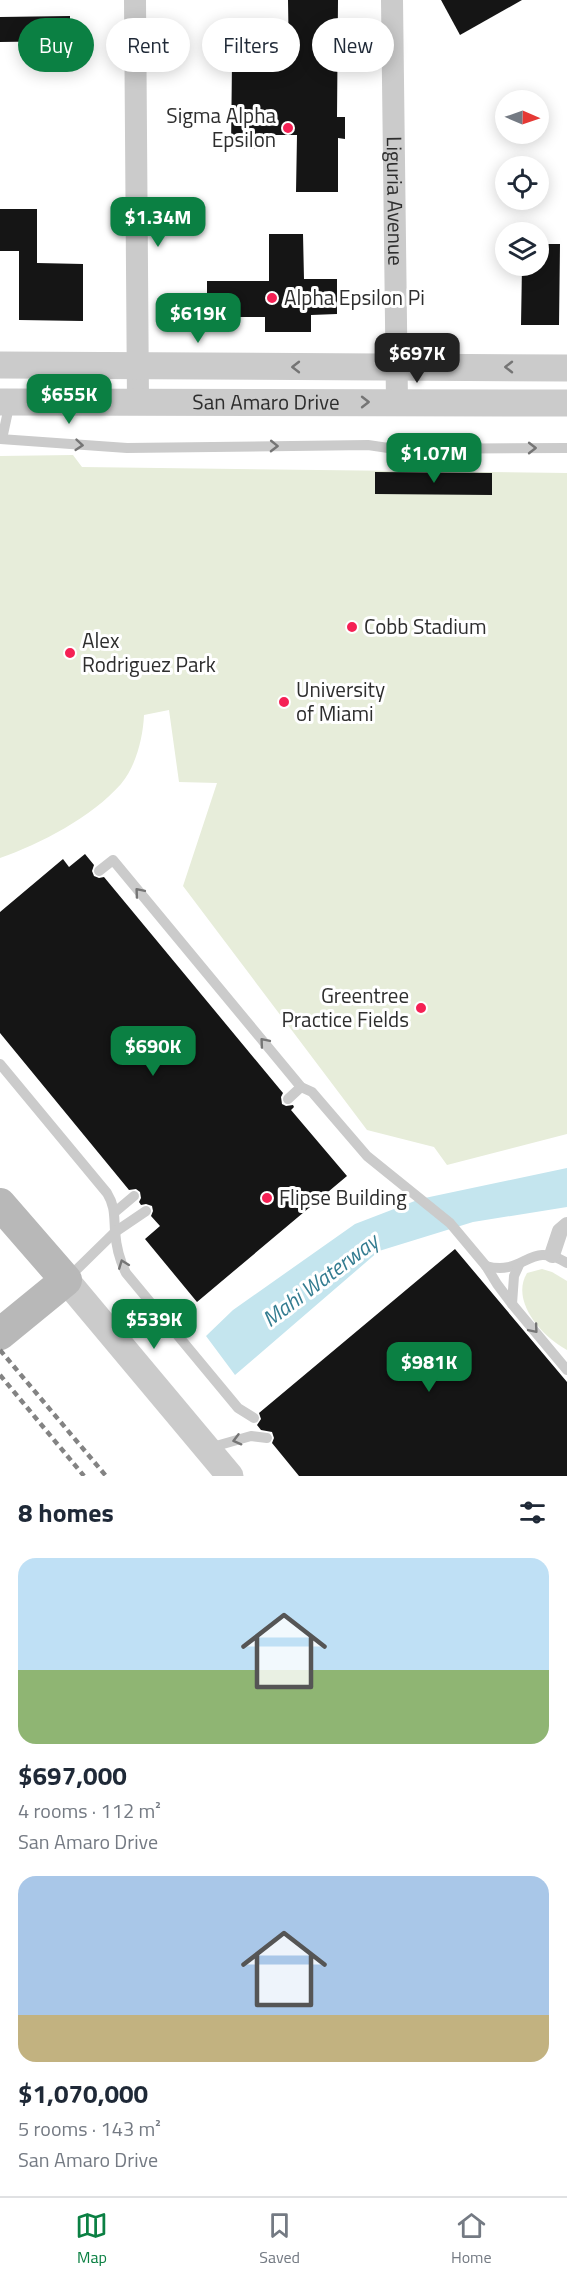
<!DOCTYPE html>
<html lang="en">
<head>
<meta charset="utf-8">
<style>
  body { margin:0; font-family:"Titillium Web",sans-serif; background:#f6f6f7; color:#1f2937; height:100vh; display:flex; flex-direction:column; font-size:22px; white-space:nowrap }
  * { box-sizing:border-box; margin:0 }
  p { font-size:20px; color:#747a83 }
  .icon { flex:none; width:33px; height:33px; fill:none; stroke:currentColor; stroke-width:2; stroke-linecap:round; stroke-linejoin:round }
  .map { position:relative; height:1476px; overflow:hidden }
  .sheet { display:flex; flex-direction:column; background:#fff; flex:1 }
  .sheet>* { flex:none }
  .top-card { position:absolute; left:18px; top:18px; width:531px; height:54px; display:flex; gap:12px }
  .needle { width:39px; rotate:92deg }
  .controls { position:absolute; left:495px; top:90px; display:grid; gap:12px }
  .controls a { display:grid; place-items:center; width:54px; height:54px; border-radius:50%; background:#fff; box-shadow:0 3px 15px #0003; font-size:30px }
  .price { position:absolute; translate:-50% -51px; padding:0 14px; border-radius:12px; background:#0b8043; color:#fff; font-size:20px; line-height:39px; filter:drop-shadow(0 2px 3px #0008) }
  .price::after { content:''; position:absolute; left:50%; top:36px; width:18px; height:14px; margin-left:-9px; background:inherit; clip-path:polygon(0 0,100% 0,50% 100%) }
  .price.active { background:#222; color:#fff }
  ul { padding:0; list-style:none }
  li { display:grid; align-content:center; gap:12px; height:318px; padding:0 18px }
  li span { display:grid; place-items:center; height:186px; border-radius:18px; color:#555 }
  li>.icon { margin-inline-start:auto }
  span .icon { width:108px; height:108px; fill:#fffc; stroke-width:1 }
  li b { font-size:26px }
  h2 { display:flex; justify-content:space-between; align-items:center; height:72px; padding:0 18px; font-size:26px }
  .pill { padding:0 21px; border-radius:27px; background:#fff; box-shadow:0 3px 15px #0003; font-size:21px; line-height:54px }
  .pill.active { background:#0b8043; color:#fff }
  .dock { display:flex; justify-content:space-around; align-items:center; height:84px; border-top:2px solid #e0e1e3; background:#fff; font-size:16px; color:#747a83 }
  .dock a { display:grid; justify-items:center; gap:3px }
  .dock .active { color:#0b8043 }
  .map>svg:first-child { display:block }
</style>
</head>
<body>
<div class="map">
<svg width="567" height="1476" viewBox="0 0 567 1476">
  <rect width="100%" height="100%" fill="#fff"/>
  <!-- green -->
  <g fill="#e7edda">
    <path d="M73,455L82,467L567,473V1134L447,1165L434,1147L367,1130L183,886L217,783L179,782L169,710L144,715C143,738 136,766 121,784C92,817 40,844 0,858V456Z"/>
    <path d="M542,1269L552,1272L567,1281V1350C542,1337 510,1301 527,1273Z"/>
  </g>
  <!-- water -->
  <polygon fill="#c4e5ee" points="567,1168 567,1207 473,1222 379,1251 235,1375 206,1336 233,1310 355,1224 420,1199"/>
  <!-- building -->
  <g fill="#151515">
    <polygon points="288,0 338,0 337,117 345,117 345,139 338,138 338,192 296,192 297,135 258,135 258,149 231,149 232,62 289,63"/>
    <polygon points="441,0 522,0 460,35"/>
    <polygon points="70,16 70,41 0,42 0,17"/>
    <polygon points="0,209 37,209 37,263 83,264 83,321 19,320 19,251 0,251"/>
    <polygon points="269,234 303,234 304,279 337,279 337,314 311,315 311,332 265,332 265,317 207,317 207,281 269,281"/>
    <polygon points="538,244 560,244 559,325 521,325 522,266 538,266"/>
    <polygon points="375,472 492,473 492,495 375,494"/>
    <polygon points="85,854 94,865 92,871 94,876 99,878 104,877 283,1093 281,1097 282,1104 286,1106 293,1105 294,1107 291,1110 347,1176 197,1302 145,1239 160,1226 151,1216 153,1211 152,1206 146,1204 141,1205 139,1202 141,1198 140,1192 136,1189 129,1190 0,1033 0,912 63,859 69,867"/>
    <polygon points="455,1249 567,1382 567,1476 299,1476 272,1443 274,1438 272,1432 261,1430 257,1425 261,1419 259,1413"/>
  </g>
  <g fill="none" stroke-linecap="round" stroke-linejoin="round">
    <!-- service -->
    <g stroke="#cbcbcb" stroke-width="10">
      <polyline points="0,439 127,448 368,445 395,449 567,448"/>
      <polyline points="2,439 10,402"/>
      <polyline points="99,871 113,860 301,1087 312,1092 367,1156 450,1223 486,1266 497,1284 512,1304 567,1370"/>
      <path d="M0,1064L107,1193C115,1206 114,1215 115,1231C116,1245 120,1261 126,1273L238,1408L254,1418"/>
      <polyline points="288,1099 301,1087"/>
      <polyline points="115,1212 134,1196"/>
      <path d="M486,1266C525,1277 529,1239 567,1263"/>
      <polyline points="67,1279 115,1232 146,1211"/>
      <polyline points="512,1304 514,1276 519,1265"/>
      <polyline points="209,1448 251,1436 267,1438"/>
    </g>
    <!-- pedestrian -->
    <polyline stroke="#cbcbcb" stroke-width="16" points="552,1255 560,1231 567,1225"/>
    <!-- minor -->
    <g stroke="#cbcbcb" stroke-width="22">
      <polyline points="135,0 138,402"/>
      <path id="s1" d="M392,0L397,402"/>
    </g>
    <!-- tertiary -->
    <g stroke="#cbcbcb" stroke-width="27">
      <polyline points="0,365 567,368"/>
      <path id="s2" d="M0,402L567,403"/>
      <polyline points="66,1280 230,1476"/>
    </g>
    <!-- secondary -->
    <polyline stroke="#b8b8b8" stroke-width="32" points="0,1204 66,1280 0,1334"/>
    <!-- rail -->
    <g stroke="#838383" stroke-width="4.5" stroke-dasharray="6 4.5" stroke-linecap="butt">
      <polyline points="0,1350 106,1476"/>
      <polyline points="0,1375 84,1476"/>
    </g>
  </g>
  <!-- one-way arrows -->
  <defs><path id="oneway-chevron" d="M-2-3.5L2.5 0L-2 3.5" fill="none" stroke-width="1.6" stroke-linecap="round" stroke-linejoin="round" transform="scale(1.5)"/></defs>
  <g stroke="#757575">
    <use href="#oneway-chevron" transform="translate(296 367) rotate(-180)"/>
    <use href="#oneway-chevron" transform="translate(509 367) rotate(-180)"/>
    <use href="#oneway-chevron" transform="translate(365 402)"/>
    <use href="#oneway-chevron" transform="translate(79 445) rotate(5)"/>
    <use href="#oneway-chevron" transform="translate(274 446) rotate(1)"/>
    <use href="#oneway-chevron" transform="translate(532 448)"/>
    <use href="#oneway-chevron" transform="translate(139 892) rotate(-130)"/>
    <use href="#oneway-chevron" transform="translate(264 1042) rotate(-130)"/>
    <use href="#oneway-chevron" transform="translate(123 1264) rotate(-111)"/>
    <use href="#oneway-chevron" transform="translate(534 1329) rotate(50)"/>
    <use href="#oneway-chevron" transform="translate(237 1440) rotate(165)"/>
  </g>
  <!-- markers -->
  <g fill="#f52054" stroke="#fff" stroke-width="2">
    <circle cx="288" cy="128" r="6"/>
    <circle cx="272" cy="298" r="6"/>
    <circle cx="352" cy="627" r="6"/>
    <circle cx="70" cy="653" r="6"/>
    <circle cx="284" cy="702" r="6"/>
    <circle cx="421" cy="1008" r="6"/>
    <circle cx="267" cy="1198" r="6"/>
  </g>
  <g text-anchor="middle" stroke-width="6" stroke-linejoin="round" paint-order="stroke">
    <!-- poi labels -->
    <g font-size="21" fill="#2e2e2e" stroke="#fff" text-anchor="start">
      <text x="276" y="123" text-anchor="end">Sigma Alpha<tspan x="276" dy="24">Epsilon</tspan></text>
      <text x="284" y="305">Alpha Epsilon Pi</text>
      <text x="364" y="634">Cobb Stadium</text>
      <text x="82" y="648">Alex<tspan x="82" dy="24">Rodriguez Park</tspan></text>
      <text x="296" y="697">University<tspan x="296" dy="24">of Miami</tspan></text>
      <text x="409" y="1003" text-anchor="end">Greentree<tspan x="409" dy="24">Practice Fields</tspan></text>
      <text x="279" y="1205">Flipse Building</text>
    </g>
    <!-- street labels -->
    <g font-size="21" fill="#2e2e2e" stroke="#fff">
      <text dy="7" stroke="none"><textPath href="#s1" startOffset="201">Liguria Avenue</textPath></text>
      <text dy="7" stroke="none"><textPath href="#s2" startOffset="266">San Amaro Drive</textPath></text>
    </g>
    <!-- water labels -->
    <g font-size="22" font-style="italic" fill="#337c90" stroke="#fff">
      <text transform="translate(320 1280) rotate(-37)" y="8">Mahi Waterway</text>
    </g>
  </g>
</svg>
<div class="controls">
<a><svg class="needle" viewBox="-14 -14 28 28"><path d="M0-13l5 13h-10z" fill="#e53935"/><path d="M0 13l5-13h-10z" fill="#747a83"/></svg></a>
<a><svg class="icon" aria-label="locate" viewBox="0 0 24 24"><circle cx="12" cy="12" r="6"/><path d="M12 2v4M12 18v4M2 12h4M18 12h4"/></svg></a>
<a><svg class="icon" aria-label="layers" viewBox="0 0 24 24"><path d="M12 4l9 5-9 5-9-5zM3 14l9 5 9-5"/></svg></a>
</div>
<b class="price" style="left:158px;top:248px">$1.34M</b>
<b class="price" style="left:198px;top:344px">$619K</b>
<b class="price active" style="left:417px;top:384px">$697K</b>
<b class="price" style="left:69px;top:425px">$655K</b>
<b class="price" style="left:434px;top:484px">$1.07M</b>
<b class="price" style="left:153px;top:1077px">$690K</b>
<b class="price" style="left:154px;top:1350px">$539K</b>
<b class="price" style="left:429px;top:1393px">$981K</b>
<div class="top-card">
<a class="pill active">Buy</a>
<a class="pill">Rent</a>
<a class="pill">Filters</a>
<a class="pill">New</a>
</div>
</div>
<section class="sheet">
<h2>8 homes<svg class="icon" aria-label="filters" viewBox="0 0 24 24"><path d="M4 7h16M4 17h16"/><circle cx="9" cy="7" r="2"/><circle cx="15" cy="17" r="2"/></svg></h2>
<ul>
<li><span style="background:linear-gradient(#bfe0f5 60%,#8fb573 0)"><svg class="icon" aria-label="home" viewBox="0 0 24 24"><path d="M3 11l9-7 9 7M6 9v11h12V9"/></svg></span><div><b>$697,000</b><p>4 rooms · 112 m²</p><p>San Amaro Drive</p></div></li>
<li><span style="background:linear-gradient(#a9c7e8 75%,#c2b280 0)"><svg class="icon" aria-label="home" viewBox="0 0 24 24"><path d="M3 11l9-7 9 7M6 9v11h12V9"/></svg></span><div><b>$1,070,000</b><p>5 rooms · 143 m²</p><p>San Amaro Drive</p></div></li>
</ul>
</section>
<nav class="dock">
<a class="active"><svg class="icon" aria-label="map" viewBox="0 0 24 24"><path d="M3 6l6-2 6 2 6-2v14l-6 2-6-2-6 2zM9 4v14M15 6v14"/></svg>Map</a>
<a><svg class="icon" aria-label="saved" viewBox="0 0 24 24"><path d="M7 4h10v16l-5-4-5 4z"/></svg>Saved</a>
<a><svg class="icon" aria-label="home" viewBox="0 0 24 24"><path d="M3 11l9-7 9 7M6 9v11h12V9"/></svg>Home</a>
</nav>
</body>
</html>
